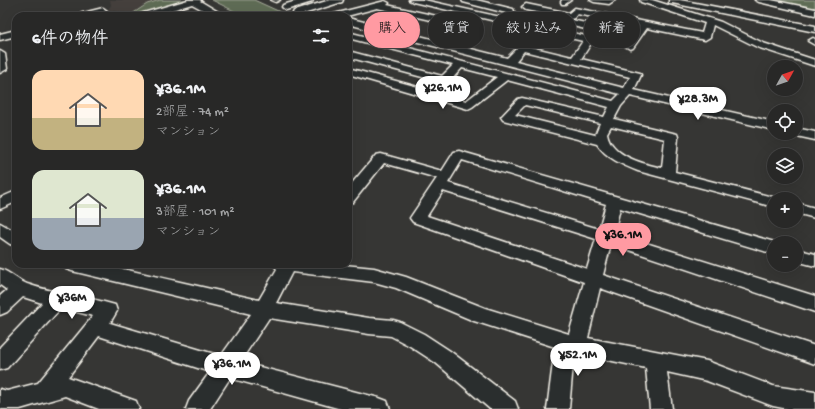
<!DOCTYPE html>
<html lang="ja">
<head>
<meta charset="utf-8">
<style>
  body { margin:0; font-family:"Gochi Hand","Klee One",sans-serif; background:#343433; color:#f1f3f6; height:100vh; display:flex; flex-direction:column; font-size:15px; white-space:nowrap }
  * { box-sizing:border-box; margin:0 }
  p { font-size:13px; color:#a5a6a7 }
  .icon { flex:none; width:22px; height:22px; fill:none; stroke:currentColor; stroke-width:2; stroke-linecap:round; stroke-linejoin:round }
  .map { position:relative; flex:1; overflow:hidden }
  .details { position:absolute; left:12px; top:12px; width:340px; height:256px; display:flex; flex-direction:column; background:#282827; border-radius:12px; box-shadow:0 4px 16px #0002,0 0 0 1px #444 }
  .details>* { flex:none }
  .guide { position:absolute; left:364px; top:12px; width:380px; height:36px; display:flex; gap:8px }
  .needle { width:26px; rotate:50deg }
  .tools { position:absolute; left:767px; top:60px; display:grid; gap:8px }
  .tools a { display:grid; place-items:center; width:36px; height:36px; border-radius:50%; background:#282827; box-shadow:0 4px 16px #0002,0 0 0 1px #444; font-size:20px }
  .price { position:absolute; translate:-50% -34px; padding:0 9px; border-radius:14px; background:#fff; color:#222; font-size:13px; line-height:26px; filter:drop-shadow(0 1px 2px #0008) }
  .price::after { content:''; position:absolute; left:50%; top:24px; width:12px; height:9px; margin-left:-6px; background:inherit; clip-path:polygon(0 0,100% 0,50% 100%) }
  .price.selected { background:#ff9aa2; color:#111 }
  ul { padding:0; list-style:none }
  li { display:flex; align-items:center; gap:12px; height:100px; padding:0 20px }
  li span { display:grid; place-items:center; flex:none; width:112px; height:80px; border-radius:12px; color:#555 }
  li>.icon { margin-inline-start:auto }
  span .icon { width:48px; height:48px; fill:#fffc; stroke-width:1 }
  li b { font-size:17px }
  h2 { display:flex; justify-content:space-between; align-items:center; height:48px; padding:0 20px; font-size:17px }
  .pill { padding:0 14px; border-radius:18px; background:#282827; box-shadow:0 4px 16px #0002,0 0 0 1px #444; font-size:14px; line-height:36px }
  .pill.selected { background:#ff9aa2; color:#111 }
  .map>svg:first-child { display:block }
</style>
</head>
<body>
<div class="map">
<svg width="815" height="409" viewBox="0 0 815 409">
  <rect width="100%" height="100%" fill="#363634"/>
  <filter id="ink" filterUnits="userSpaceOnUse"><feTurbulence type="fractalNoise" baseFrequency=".025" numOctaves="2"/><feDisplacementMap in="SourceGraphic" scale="8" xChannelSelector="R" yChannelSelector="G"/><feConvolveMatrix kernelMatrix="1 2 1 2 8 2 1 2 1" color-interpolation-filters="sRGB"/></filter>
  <g filter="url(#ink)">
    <!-- built -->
    <polygon fill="#45403c" points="110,0 160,0 146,4 131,14 108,10 111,5"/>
    <!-- green -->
    <g fill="#5f6c54" stroke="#aaae9e">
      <polygon points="160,0 190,0 138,16 129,16 147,4"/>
      <polygon points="212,0 254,0 289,16 244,16"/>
      <polygon points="768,0 815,0 815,10"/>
    </g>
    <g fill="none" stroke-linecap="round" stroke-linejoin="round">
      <defs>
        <g id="minor">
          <polygon points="188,0 201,0 200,1 225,16 214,16 192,4 152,16 139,16 140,14"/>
          <polygon points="271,0 280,0 276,2"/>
          <polygon points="300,0 313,0 312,2 286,10 282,7 283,5"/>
          <polygon points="330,0 343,0 342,2 300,15 294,15 293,13 294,11"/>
          <path d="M409,0H424L586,36L590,30L555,22L554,20L558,17L599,26L601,28L581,59L640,73L641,75L634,90L774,122V130L630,96L621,106L614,119L677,134L678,137L675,172L780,199H774V207L638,171C623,165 606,158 597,144L503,120L501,117L518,99L522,98L604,117L609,107L507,80L472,107L468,109L348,74V68L429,90L437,81L348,57V51L442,76L453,65L348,38V32L613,101L620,94L348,24V18L507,58L519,46L522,45L572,57L583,41L413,2ZM524,51L630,77L624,88L516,61ZM462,68L497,77L466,101L439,93ZM525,105L600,123L595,135L515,115ZM611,126L665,139L662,168C643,164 611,156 607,133Z"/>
          <polygon points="462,0 476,0 513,9 514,11 510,14 463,2"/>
          <polygon points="562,0 571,0 565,4 562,4 561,2"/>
          <polygon points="590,0 615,0 609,4 594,2"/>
          <polygon points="640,0 652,0 721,22 763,43 815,60 815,66 757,47 713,25 710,37 705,40 647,28 633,48 630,49 625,46 639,26 577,14 574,18 571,19 526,10 522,7 526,4 569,13 575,8 702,33 705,23 641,2"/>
          <polygon points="669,0 680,0 815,26 815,32 672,3 669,3"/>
          <polygon points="755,0 771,0 815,9 815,15 759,2"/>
          <polygon points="385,1 389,3 387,5 477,25 482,28 463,42 460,43 438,37 436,35 441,32 458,37 470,29 377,8 347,16 333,16 334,14"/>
          <polygon points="103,8 107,11 106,13 93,16 78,16 79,14"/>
          <polygon points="16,30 16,36 0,40 0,34"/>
          <polygon points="813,38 815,39 815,45 808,41"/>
          <polygon points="0,51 5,54 7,69 0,73"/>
          <polygon points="796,128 815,132 815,140 792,135 790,133 796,133"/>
          <path d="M459,151L778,243H774V254L620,208L614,233L815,296V312L611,244L603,275L815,346V364L600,288L588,338L707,361L773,386L815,392V409H788L773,406L707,381L667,372L672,409H650L646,368L574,353L569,409H547L555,347L474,321L396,288L374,282L292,272L276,303L369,318L393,320L400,322L424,334L450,351L515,401L518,409H490L436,363L410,346L391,336L369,334L269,318L240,362L379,398L387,401L390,409H341L230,378L210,409H186L189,401L210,372L99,336L68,377L136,401L139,409H99L65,396L20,409H0V389L7,391L38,383L93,316L61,308L7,368L0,370V347L42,303L23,297L7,312L0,315V296L7,290L0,285V269C10,272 17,280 27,284C56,294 86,296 115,305L117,311L110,323L221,356L251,314L72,271L66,269L64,264H101L259,300L277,269L273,264H334L374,268L406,277L485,308L569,334L584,282L413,222L410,218L437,178L384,163L353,202L348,203V188L376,155L381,154L442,171L454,152ZM462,160L606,204L599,229L448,183ZM443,191L596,239L587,269L427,216Z"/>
          <polygon points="16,191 16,202 0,209 0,198"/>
          <polygon points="796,203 815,208 815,218 796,213"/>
          <polygon points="0,223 16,232 16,246 10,244 0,237"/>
          <polygon points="796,249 815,254 815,266 796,261"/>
        </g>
      </defs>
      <!-- minor casing -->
      <use href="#minor" stroke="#f4f1e8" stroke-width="3"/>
      <!-- minor -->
      <use href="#minor" fill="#2a2d2e" fill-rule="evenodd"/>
    </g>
  </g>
</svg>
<div class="tools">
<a><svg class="needle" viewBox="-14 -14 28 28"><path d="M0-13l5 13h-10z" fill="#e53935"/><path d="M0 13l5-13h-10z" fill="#a5a6a7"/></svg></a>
<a><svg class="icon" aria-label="locate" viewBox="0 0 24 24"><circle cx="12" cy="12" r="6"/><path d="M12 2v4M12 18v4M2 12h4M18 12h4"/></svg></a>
<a><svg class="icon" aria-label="layers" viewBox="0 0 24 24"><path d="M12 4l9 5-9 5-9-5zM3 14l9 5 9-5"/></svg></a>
<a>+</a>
<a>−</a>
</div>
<b class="price" style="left:443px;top:110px">¥26.1M</b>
<b class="price" style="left:698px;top:121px">¥28.3M</b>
<b class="price selected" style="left:623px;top:257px">¥36.1M</b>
<b class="price" style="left:72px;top:320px">¥36M</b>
<b class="price" style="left:578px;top:377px">¥52.1M</b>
<b class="price" style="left:232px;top:386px">¥36.1M</b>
<div class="guide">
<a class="pill selected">購入</a>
<a class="pill">賃貸</a>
<a class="pill">絞り込み</a>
<a class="pill">新着</a>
</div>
<section class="details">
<h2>6件の物件<svg class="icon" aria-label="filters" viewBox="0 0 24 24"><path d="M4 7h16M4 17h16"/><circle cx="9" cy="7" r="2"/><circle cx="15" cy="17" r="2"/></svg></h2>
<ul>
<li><span style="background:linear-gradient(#ffd9b3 60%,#c2b280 0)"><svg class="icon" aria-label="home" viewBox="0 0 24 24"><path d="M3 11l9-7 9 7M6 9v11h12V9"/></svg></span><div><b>¥36.1M</b><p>2部屋 · 74 m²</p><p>マンション</p></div></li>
<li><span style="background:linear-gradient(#dfe7d0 60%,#9aa5b1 0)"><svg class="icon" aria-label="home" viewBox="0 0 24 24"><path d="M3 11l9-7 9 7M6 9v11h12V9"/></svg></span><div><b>¥36.1M</b><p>3部屋 · 101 m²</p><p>マンション</p></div></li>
</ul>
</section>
</div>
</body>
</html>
